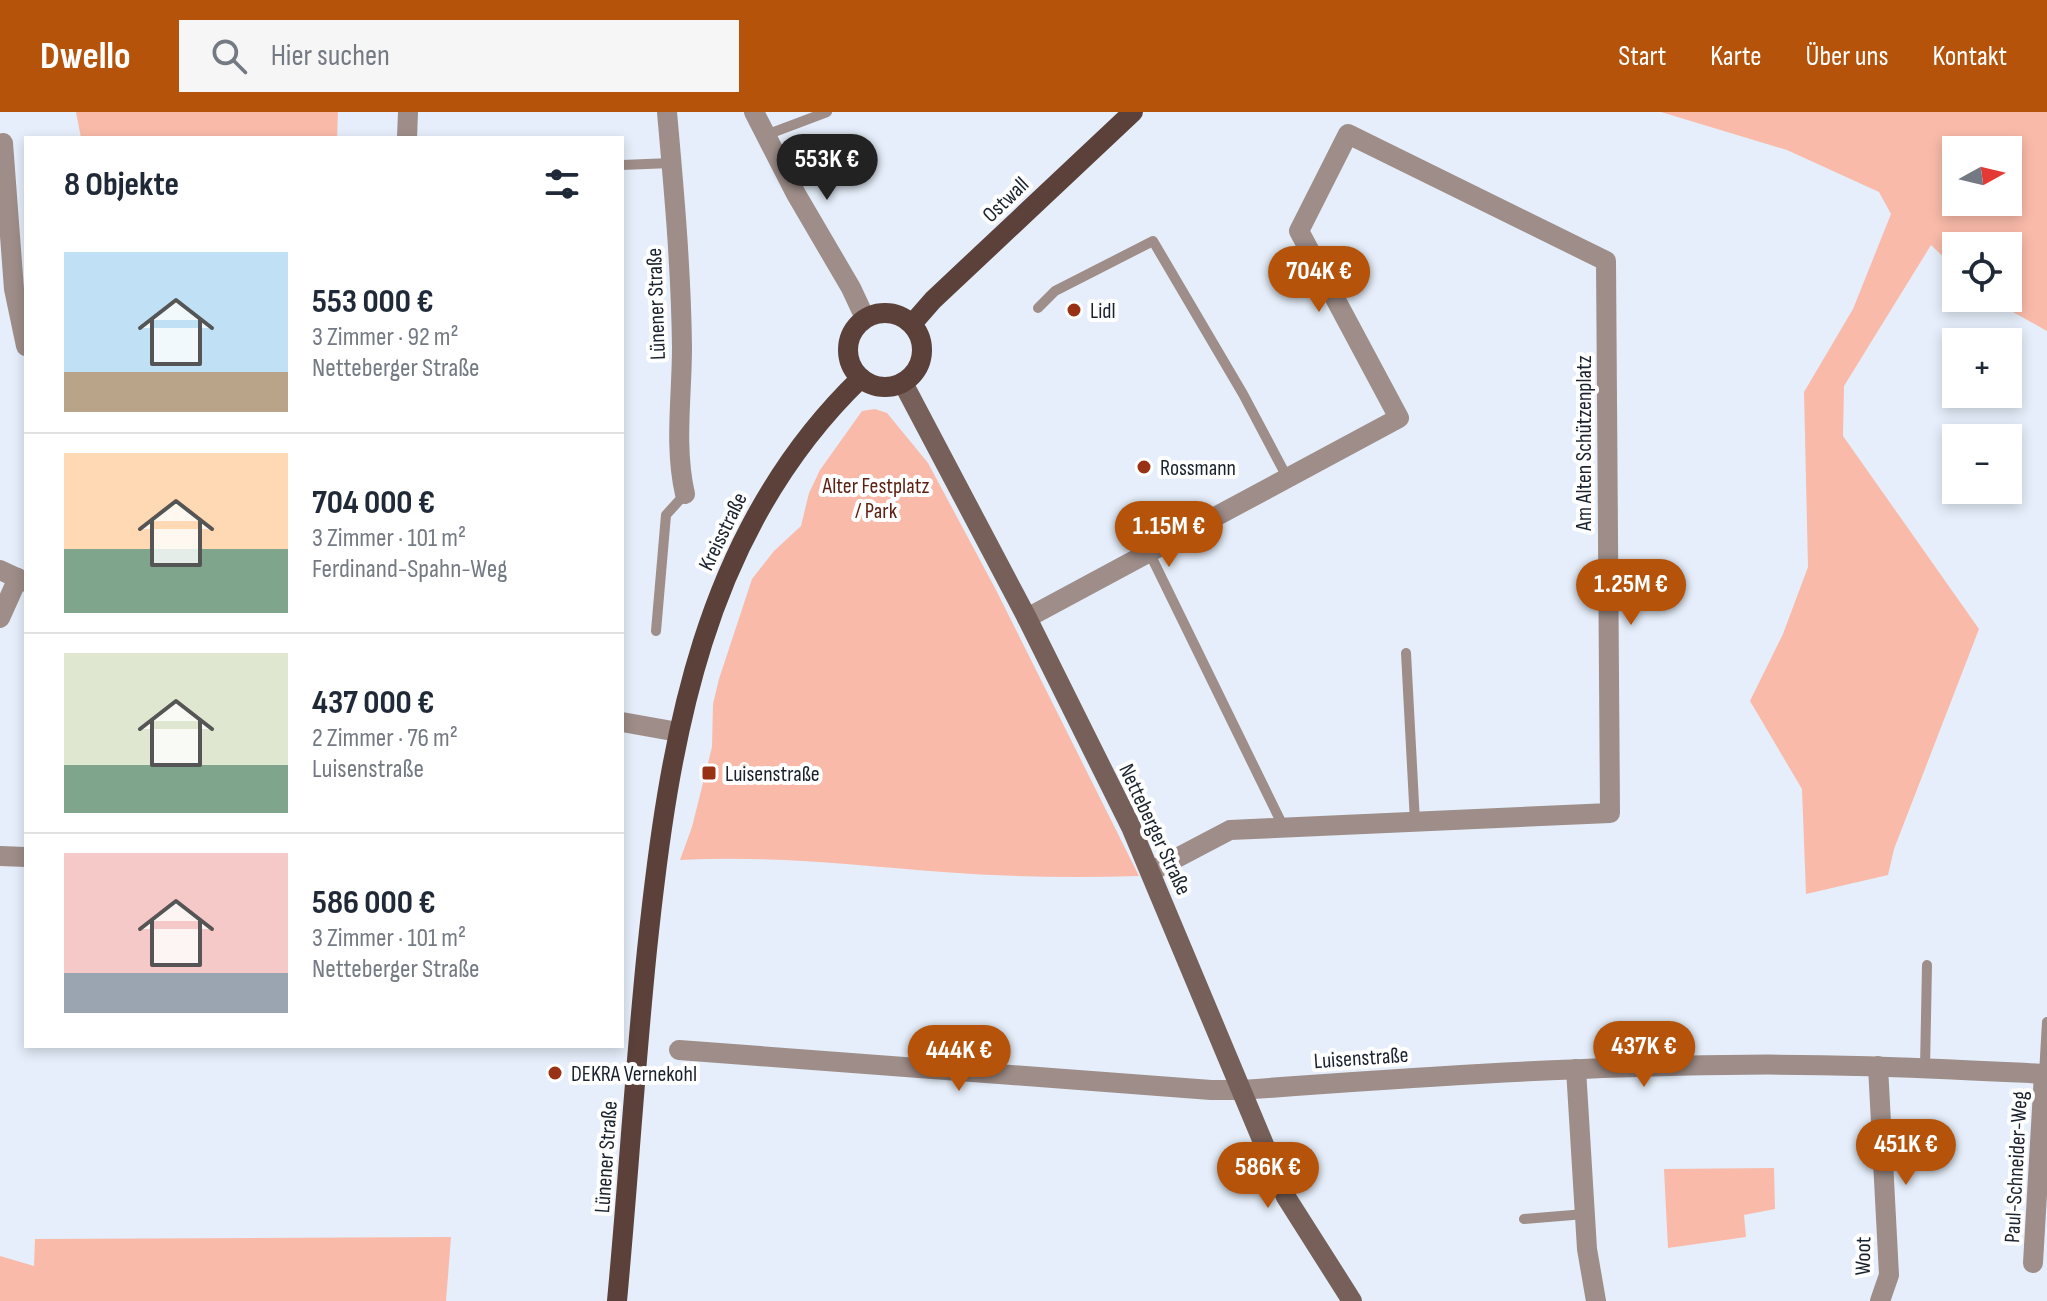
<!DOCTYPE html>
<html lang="de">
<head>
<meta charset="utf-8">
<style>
  body { margin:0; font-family:"Sofia Sans Condensed",sans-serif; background:#f6f6f7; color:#1f2937; height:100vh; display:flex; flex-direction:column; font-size:30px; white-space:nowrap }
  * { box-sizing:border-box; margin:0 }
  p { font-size:26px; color:#747a83 }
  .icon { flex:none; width:44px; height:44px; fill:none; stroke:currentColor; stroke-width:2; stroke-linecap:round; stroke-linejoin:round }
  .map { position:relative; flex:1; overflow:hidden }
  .sheet { position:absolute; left:24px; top:24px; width:600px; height:912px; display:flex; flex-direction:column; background:#fff; border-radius:0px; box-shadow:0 4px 12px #0003 }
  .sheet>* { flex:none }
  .needle { width:52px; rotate:82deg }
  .tools { position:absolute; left:1942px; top:24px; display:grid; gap:16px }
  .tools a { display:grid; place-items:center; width:80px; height:80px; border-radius:0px; background:#fff; box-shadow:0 4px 12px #0003; font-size:40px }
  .price { position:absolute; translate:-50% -68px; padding:0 18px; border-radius:28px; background:#b45309; color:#fff; font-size:26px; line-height:52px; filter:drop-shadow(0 2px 4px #0008) }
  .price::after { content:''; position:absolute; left:50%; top:48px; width:24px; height:18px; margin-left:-12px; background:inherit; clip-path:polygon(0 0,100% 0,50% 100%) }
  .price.active { background:#222; color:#fff }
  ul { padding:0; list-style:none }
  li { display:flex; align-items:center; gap:24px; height:200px; padding:0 40px }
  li+li { border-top:2px solid #e0e1e3 }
  li span { display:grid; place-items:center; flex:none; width:224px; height:160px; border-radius:0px; color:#555 }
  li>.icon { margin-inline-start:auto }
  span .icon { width:96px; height:96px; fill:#fffc; stroke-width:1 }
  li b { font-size:34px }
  h2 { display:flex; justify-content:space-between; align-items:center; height:96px; padding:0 40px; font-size:34px }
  header { display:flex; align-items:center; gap:48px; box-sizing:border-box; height:112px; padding:0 40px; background:#b45309; color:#fff }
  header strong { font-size:38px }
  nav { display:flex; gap:44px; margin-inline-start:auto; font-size:28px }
  .search { width:560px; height:72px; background:#f6f6f7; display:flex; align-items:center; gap:20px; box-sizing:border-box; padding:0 28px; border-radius:0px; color:#747a83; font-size:30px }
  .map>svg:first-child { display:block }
</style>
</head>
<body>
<header>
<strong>Dwello</strong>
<div class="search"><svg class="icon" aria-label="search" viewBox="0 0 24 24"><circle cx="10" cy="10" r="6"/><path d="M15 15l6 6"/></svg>Hier suchen</div>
<nav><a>Start</a><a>Karte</a><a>Über uns</a><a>Kontakt</a></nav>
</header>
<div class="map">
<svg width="2047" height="1189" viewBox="0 0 2047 1189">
  <rect width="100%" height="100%" fill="#e5eefa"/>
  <!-- green -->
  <g fill="#f9baa9" fill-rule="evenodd">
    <polygon points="76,0 338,0 337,26 81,26"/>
    <path d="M1661,0H2047V219L1988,186H2008V134H1956V157L1931,133L1844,274L1843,324L1979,517L1894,737L1888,763L1806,782L1802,677L1750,589L1783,522L1808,455L1804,280L1853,197L1891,102L1879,80L1787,38ZM1956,38H2008V90H1956Z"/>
    <path d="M875,297L887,301L928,351L996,478L1139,764C1074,766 1009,765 943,760C855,753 768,743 680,748L692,715L712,635L713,592L719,567L752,467L774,439L801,414L809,381L820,358L862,299Z"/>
    <polygon points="1774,1056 1775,1097 1744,1103 1746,1125 1668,1136 1664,1057"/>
    <polygon points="451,1125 446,1189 0,1189 0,1144 34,1154 35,1127"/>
  </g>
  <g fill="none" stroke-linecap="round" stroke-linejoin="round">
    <!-- lane -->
    <g stroke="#9e8d89" stroke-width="10">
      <polyline points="766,23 827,0"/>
      <polyline points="622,53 671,51"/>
      <polyline points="1038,196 1055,179 1153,129 1243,282 1288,367"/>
      <polyline points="1150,442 1284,716"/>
      <polyline points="656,519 666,403 685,382"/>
      <polyline points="1406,541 1415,710"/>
      <polyline points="1925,956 1927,853"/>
      <polyline points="2044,962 2047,910"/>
      <polyline points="1524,1107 1585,1102"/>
    </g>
    <!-- street -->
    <g stroke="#9e8d89" stroke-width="20">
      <path d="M667,0C674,78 681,156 682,235C682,284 674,335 685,382"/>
      <polyline points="754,0 796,82 851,176 865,206"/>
      <polyline points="407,26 408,0"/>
      <polyline points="0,32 3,31 14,177 26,234"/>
      <polyline points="0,458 26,470"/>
      <polyline points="0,506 18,466"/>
      <polyline points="1027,506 1399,306 1299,119 1348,22 1606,149 1610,701 1230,718 1152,759"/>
      <polyline points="622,610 678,620"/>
      <polyline points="0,744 26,745"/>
      <path d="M679,938L1211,978H1241C1402,966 1564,955 1726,953C1833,951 1940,957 2047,962"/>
      <polyline points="1878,954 1889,1163 1880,1189"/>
      <polyline points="1576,957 1587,1137 1596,1189"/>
      <polyline points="2033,1151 2044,962"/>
    </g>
    <!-- secondary -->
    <polyline stroke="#77605a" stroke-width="20" points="903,271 1027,506 1131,715 1286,1085 1352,1189"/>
    <!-- primary -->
    <g stroke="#5b4139" stroke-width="20">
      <circle cx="885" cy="238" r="37"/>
      <polyline points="912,212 933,188 1133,0"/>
      <path d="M617,1189C628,1072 635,955 647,838C669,628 702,419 861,266"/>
    </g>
  </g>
  <!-- markers -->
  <g fill="#993115" stroke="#fff" stroke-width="3">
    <circle cx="1074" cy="198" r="8"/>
    <circle cx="1144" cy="355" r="8"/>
    <rect x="701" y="653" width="16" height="16" rx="4"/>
    <circle cx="555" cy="961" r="8"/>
  </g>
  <g text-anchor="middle" stroke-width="8" stroke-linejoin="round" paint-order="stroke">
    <!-- street labels -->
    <g font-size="22" fill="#1a222d" stroke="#fff">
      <text transform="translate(1005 87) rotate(-44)" y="8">Ostwall</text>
      <text transform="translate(655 192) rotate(-92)" y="8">Lünener Straße</text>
      <text transform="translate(1583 331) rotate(-90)" y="8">Am Alten Schützenplatz</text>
      <text transform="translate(722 419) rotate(-64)" y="8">Kreisstraße</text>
      <text transform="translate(1156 717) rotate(65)" y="8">Netteberger Straße</text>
      <text transform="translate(1361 945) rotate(-4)" y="8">Luisenstraße</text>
      <text transform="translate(605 1045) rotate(-86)" y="8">Lünener Straße</text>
      <text transform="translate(2015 1055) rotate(-87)" y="8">Paul-Schneider-Weg</text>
      <text transform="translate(1862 1144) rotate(-89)" y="8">Woot</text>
    </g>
    <!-- poi labels -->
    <g font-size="22" fill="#1a222d" stroke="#fff" text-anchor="start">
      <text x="1090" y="206">Lidl</text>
      <text x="1160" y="363">Rossmann</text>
      <text x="725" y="669">Luisenstraße</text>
      <text x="571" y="969">DEKRA Vernekohl</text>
    </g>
    <!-- park labels -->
    <g font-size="22" fill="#5e2011" stroke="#fff">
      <text x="876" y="381">Alter Festplatz<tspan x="876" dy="25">/ Park</tspan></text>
    </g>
  </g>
</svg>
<div class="tools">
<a><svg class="needle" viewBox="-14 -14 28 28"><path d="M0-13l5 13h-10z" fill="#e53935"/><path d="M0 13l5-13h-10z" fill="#747a83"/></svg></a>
<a><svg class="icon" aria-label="locate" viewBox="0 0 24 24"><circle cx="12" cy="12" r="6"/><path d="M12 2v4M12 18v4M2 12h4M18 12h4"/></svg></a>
<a>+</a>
<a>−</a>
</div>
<b class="price active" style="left:827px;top:90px">553K €</b>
<b class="price" style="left:1319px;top:202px">704K €</b>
<b class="price" style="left:1169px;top:457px">1.15M €</b>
<b class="price" style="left:1631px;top:515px">1.25M €</b>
<b class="price" style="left:1644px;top:977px">437K €</b>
<b class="price" style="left:959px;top:981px">444K €</b>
<b class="price" style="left:1906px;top:1075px">451K €</b>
<b class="price" style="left:1268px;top:1098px">586K €</b>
<section class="sheet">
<h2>8 Objekte<svg class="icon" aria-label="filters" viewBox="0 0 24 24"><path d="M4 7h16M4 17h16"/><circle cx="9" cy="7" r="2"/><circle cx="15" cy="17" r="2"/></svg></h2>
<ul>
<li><span style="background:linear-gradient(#bfe0f5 75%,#b9a48a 0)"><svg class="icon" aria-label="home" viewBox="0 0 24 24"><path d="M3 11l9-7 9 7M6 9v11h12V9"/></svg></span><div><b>553 000 €</b><p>3 Zimmer · 92 m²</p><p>Netteberger Straße</p></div></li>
<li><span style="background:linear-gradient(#ffd9b3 60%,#7fa58c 0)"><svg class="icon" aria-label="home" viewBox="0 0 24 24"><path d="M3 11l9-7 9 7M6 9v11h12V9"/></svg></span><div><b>704 000 €</b><p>3 Zimmer · 101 m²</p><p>Ferdinand-Spahn-Weg</p></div></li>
<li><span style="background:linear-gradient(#dfe7d0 70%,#7fa58c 0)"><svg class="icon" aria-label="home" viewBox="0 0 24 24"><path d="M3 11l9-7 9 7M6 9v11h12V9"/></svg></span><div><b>437 000 €</b><p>2 Zimmer · 76 m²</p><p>Luisenstraße</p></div></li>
<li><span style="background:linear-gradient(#f6c9c9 75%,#9aa5b1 0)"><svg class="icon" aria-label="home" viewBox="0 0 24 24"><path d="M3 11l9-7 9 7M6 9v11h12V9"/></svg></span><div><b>586 000 €</b><p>3 Zimmer · 101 m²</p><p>Netteberger Straße</p></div></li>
</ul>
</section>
</div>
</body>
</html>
